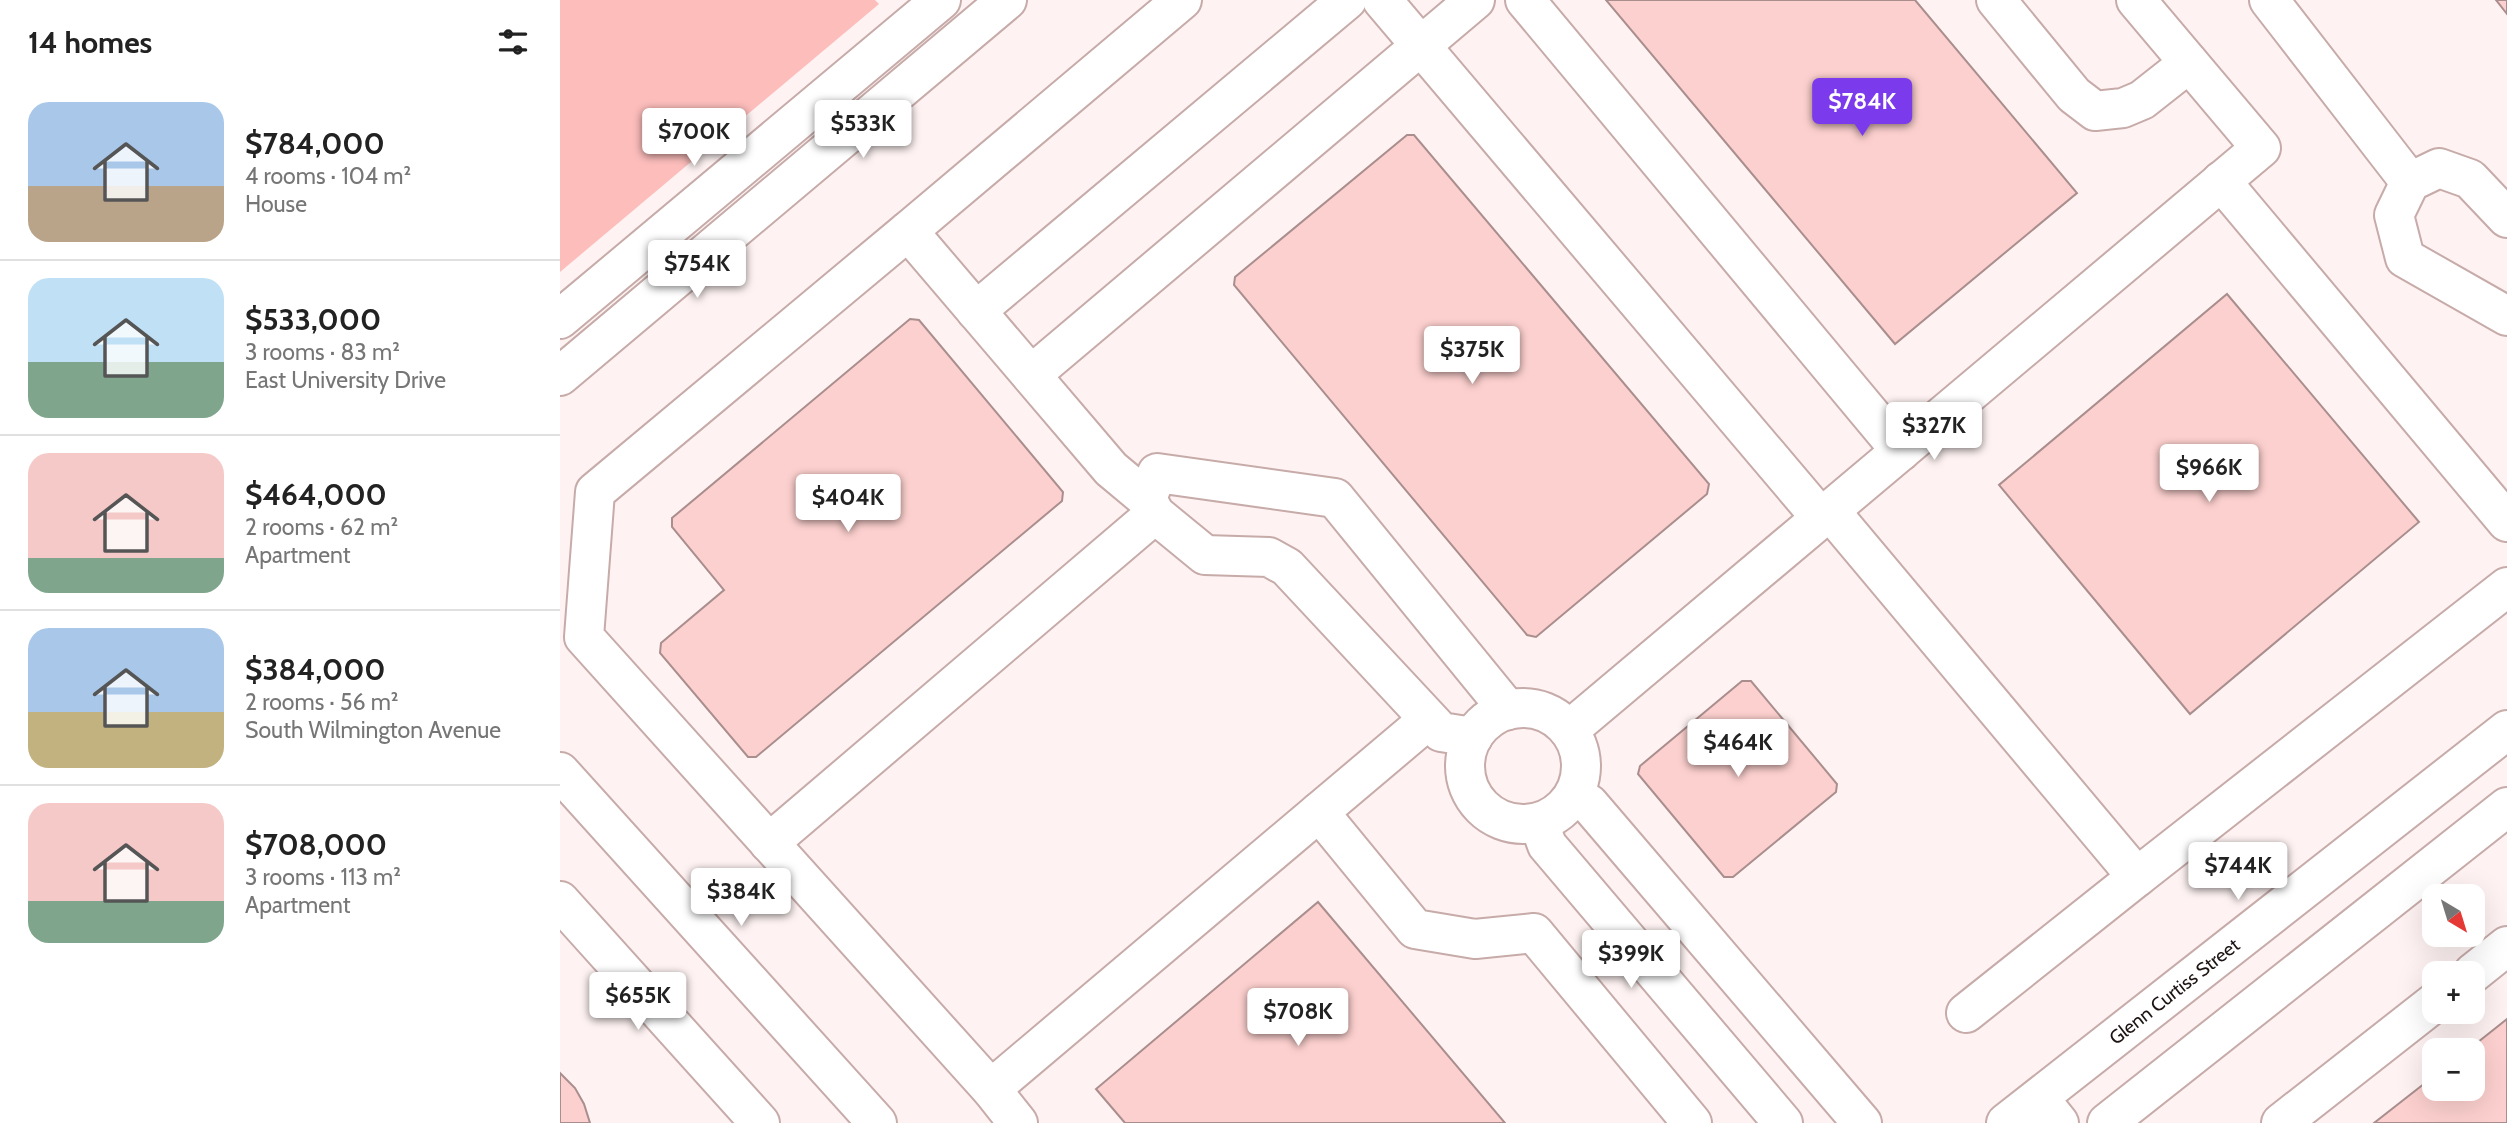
<!DOCTYPE html>
<html lang="en">
<head>
<meta charset="utf-8">
<style>
  body { margin:0; font-family:Cabin,sans-serif; background:#f2f2f2; color:#222; height:100vh; display:flex; flex-direction:column; font-size:26px; white-space:nowrap }
  * { box-sizing:border-box; margin:0 }
  p { font-size:23px; color:#767676 }
  .icon { flex:none; width:38px; height:38px; fill:none; stroke:currentColor; stroke-width:2; stroke-linecap:round; stroke-linejoin:round }
  .map { position:relative; flex:1; overflow:hidden }
  .side { display:flex; flex-direction:column; background:#fff; width:560px }
  .side>* { flex:none }
  .needle { width:46px; rotate:142deg }
  .controls { position:absolute; left:1862px; top:884px; display:grid; gap:14px }
  .controls a { display:grid; place-items:center; width:63px; height:63px; border-radius:14px; background:#fff; box-shadow:0 7px 28px #0002; font-size:35px }
  .price { position:absolute; translate:-50% -60px; padding:0 16px; border-radius:7px; background:#fff; color:#222; font-size:23px; line-height:46px; filter:drop-shadow(0 2px 4px #0008) }
  .price::after { content:''; position:absolute; left:50%; top:42px; width:21px; height:16px; margin-left:-10px; background:inherit; clip-path:polygon(0 0,100% 0,50% 100%) }
  .price.current { background:#7c3aed; color:#fff }
  ul { padding:0; list-style:none }
  li { display:flex; align-items:center; gap:21px; height:175px; padding:0 28px }
  li+li { border-top:2px solid #e0e0e0 }
  li span { display:grid; place-items:center; flex:none; width:196px; height:140px; border-radius:21px; color:#555 }
  li>.icon { margin-inline-start:auto }
  span .icon { width:84px; height:84px; fill:#fffc; stroke-width:1 }
  li b { font-size:30px }
  h2 { display:flex; justify-content:space-between; align-items:center; height:84px; padding:0 28px; font-size:30px }
  main { display:flex; flex:1; min-height:0 }
  .map>svg:first-child { display:block }
</style>
</head>
<body>
<main>
<section class="side">
<h2>14 homes<svg class="icon" aria-label="filters" viewBox="0 0 24 24"><path d="M4 7h16M4 17h16"/><circle cx="9" cy="7" r="2"/><circle cx="15" cy="17" r="2"/></svg></h2>
<ul>
<li><span style="background:linear-gradient(#a9c7e8 60%,#b9a48a 0)"><svg class="icon" aria-label="home" viewBox="0 0 24 24"><path d="M3 11l9-7 9 7M6 9v11h12V9"/></svg></span><div><b>$784,000</b><p>4 rooms · 104 m²</p><p>House</p></div></li>
<li><span style="background:linear-gradient(#bfe0f5 60%,#7fa58c 0)"><svg class="icon" aria-label="home" viewBox="0 0 24 24"><path d="M3 11l9-7 9 7M6 9v11h12V9"/></svg></span><div><b>$533,000</b><p>3 rooms · 83 m²</p><p>East University Drive</p></div></li>
<li><span style="background:linear-gradient(#f6c9c9 75%,#7fa58c 0)"><svg class="icon" aria-label="home" viewBox="0 0 24 24"><path d="M3 11l9-7 9 7M6 9v11h12V9"/></svg></span><div><b>$464,000</b><p>2 rooms · 62 m²</p><p>Apartment</p></div></li>
<li><span style="background:linear-gradient(#a9c7e8 60%,#c2b280 0)"><svg class="icon" aria-label="home" viewBox="0 0 24 24"><path d="M3 11l9-7 9 7M6 9v11h12V9"/></svg></span><div><b>$384,000</b><p>2 rooms · 56 m²</p><p>South Wilmington Avenue</p></div></li>
<li><span style="background:linear-gradient(#f6c9c9 70%,#7fa58c 0)"><svg class="icon" aria-label="home" viewBox="0 0 24 24"><path d="M3 11l9-7 9 7M6 9v11h12V9"/></svg></span><div><b>$708,000</b><p>3 rooms · 113 m²</p><p>Apartment</p></div></li>
</ul>
</section>
<div class="map">
<svg width="1947" height="1123" viewBox="0 0 1947 1123">
  <rect width="100%" height="100%" fill="#fef2f2"/>
  <!-- green -->
  <polygon fill="#fcbdbb" points="0,0 315,0 319,4 0,272"/>
  <!-- building -->
  <g fill="#fcd0ce" stroke="#a98e8d" stroke-width="2">
    <polygon points="1046,0 1355,0 1517,193 1335,344"/>
    <polygon points="1936,0 1947,0 1947,14"/>
    <polygon points="847,135 854,135 1149,484 1147,494 976,637 967,635 674,285 675,277"/>
    <polygon points="1667,294 1859,522 1630,714 1439,485"/>
    <polygon points="350,319 359,320 503,492 502,501 196,757 188,757 100,653 101,643 164,590 112,527 112,518"/>
    <polygon points="1182,681 1191,681 1277,784 1276,792 1173,877 1164,877 1078,774 1080,766"/>
    <polygon points="758,902 945,1123 565,1123 536,1089"/>
    <polygon points="1947,1019 1947,1123 1814,1123 1874,1076 1874,1088 1913,1088 1913,1050 1908,1050"/>
    <polygon points="0,1073 15,1088 24,1104 30,1123 0,1123"/>
  </g>
  <g fill="none" stroke-linecap="round" stroke-linejoin="round">
    <defs>
      <g id="minor">
        <polyline points="822,0 1261,518"/>
        <polyline points="965,0 1341,451"/>
        <polyline points="1436,0 1514,95 1535,111 1563,108 1582,100 1629,63"/>
        <polyline points="1709,0 1850,182"/>
        <polyline points="1661,181 1947,522"/>
        <polyline points="1947,218 1910,179 1879,168 1850,182 1834,215 1845,258 1947,316"/>
        <polyline points="348,231 622,0"/>
        <polyline points="416,311 787,0"/>
        <polyline points="0,319 381,0"/>
        <polyline points="471,375 915,0"/>
        <polyline points="0,376 447,0"/>
        <polyline points="1270,511 1577,877 1947,587"/>
        <circle cx="963" cy="766" r="58"/>
        <polyline points="1009,730 1701,148 1576,0"/>
        <polyline points="913,737 881,732 727,567 709,557 645,555 595,514 587,499 597,473 775,498 948,710"/>
        <polyline points="1014,795 1029,804 1302,1123"/>
        <polyline points="759,812 855,929 915,939 974,933 1132,1123"/>
        <polyline points="979,823 987,845 1223,1123"/>
        <polyline points="209,843 595,514"/>
        <polyline points="1913,973 1947,946"/>
        <polyline points="1406,1013 1577,877"/>
        <polyline points="431,1089 24,637 35,492 348,231 551,469 587,499"/>
        <polyline points="1479,1098 1499,1123"/>
        <polyline points="458,1123 431,1089 868,720"/>
        <polyline points="1446,1123 1947,730"/>
        <polyline points="1547,1123 1947,807"/>
        <polyline points="1721,1123 1874,1003"/>
      </g>
      <g id="major">
        <polyline points="0,772 317,1123"/>
        <polyline points="0,901 200,1123"/>
      </g>
    </defs>
    <!-- minor casing -->
    <use href="#minor" stroke="#c6aba9" stroke-width="42"/>
    <!-- major casing -->
    <use href="#major" stroke="#c6aba9" stroke-width="42"/>
    <!-- minor -->
    <use href="#minor" stroke="#fff" stroke-width="38"/>
    <!-- major -->
    <use href="#major" stroke="#fff" stroke-width="38"/>
  </g>
  <g text-anchor="middle" stroke-width="7" stroke-linejoin="round" paint-order="stroke">
    <!-- street labels -->
    <g font-size="19" fill="#1c1312" stroke="#fff">
      <text transform="translate(1614 991) rotate(-38)" y="7">Glenn Curtiss Street</text>
    </g>
  </g>
</svg>
<div class="controls">
<a><svg class="needle" viewBox="-14 -14 28 28"><path d="M0-13l5 13h-10z" fill="#e53935"/><path d="M0 13l5-13h-10z" fill="#767676"/></svg></a>
<a>+</a>
<a>−</a>
</div>
<b class="price current" style="left:1302px;top:138px">$784K</b>
<b class="price" style="left:303px;top:160px">$533K</b>
<b class="price" style="left:134px;top:168px">$700K</b>
<b class="price" style="left:137px;top:300px">$754K</b>
<b class="price" style="left:912px;top:386px">$375K</b>
<b class="price" style="left:1374px;top:462px">$327K</b>
<b class="price" style="left:1649px;top:504px">$966K</b>
<b class="price" style="left:288px;top:534px">$404K</b>
<b class="price" style="left:1178px;top:779px">$464K</b>
<b class="price" style="left:1678px;top:902px">$744K</b>
<b class="price" style="left:181px;top:928px">$384K</b>
<b class="price" style="left:1071px;top:990px">$399K</b>
<b class="price" style="left:78px;top:1032px">$655K</b>
<b class="price" style="left:738px;top:1048px">$708K</b>
</div>
</main>
</body>
</html>
